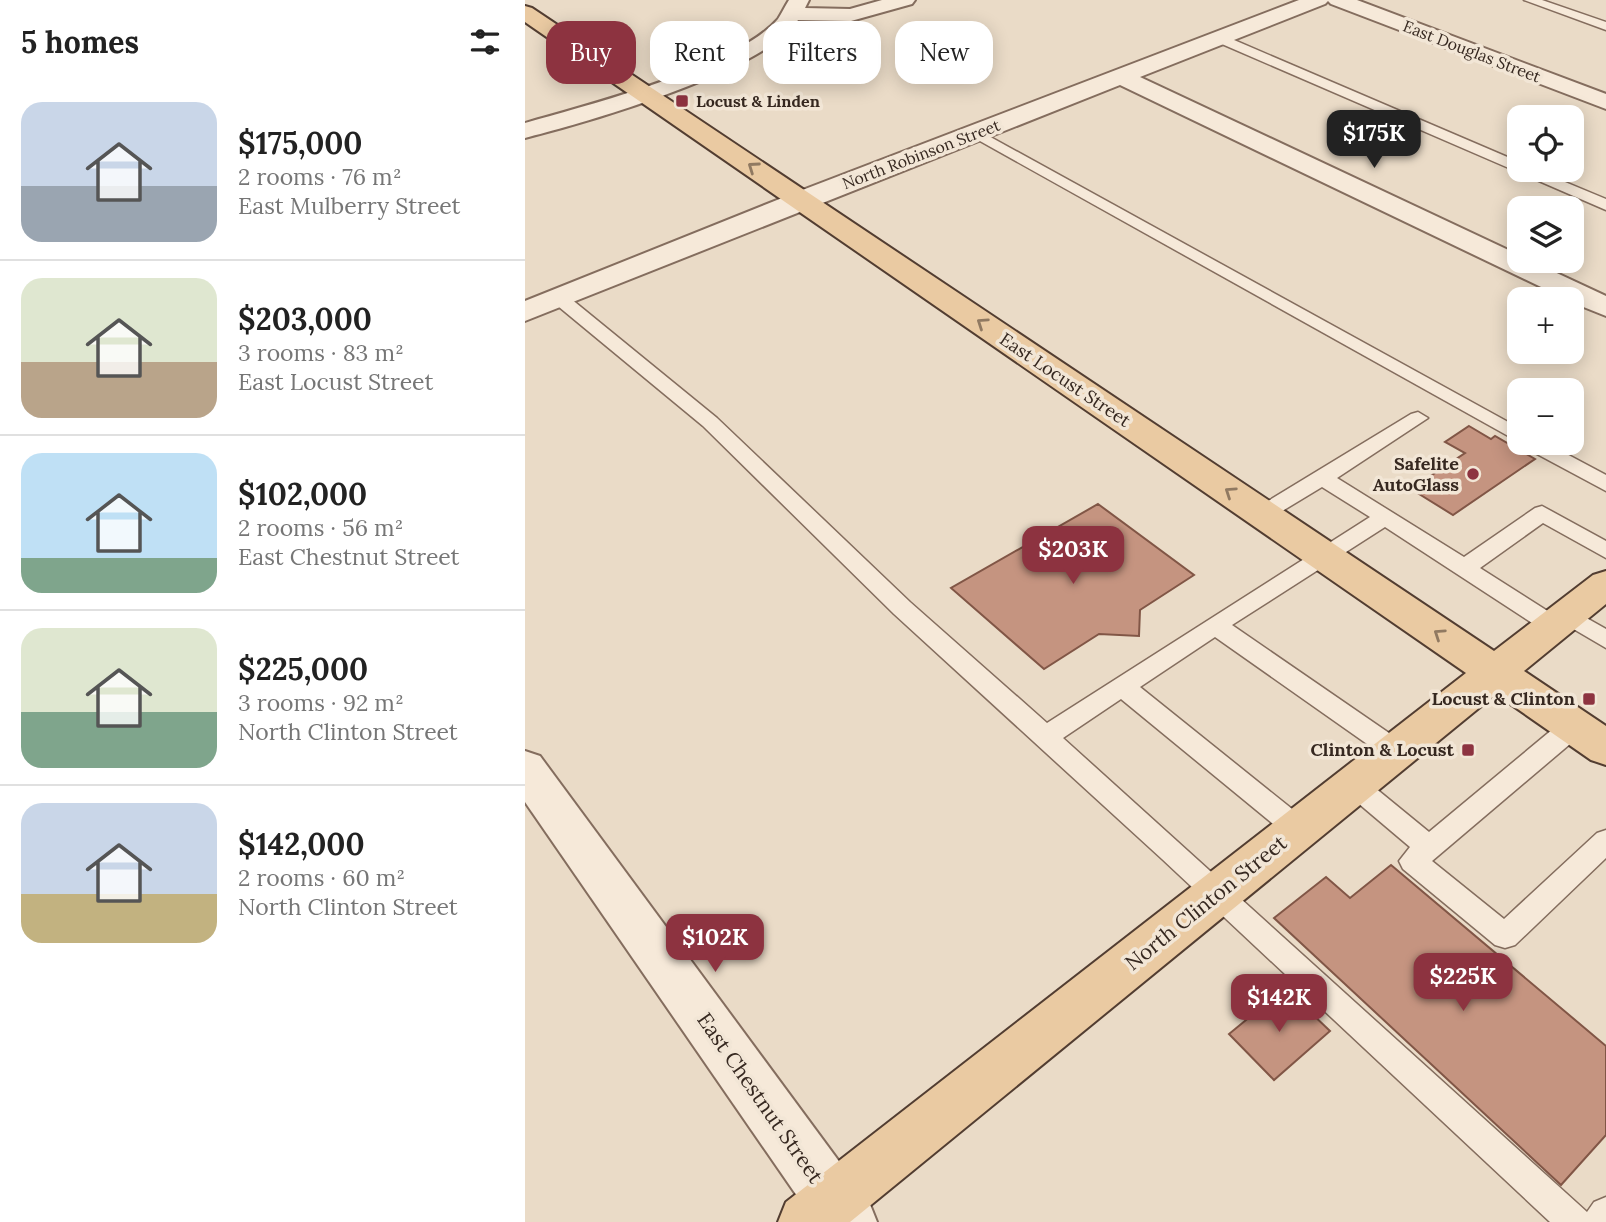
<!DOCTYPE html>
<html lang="en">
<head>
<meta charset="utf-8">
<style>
  body { margin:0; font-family:Lora,serif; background:#f6f6f6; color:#222; height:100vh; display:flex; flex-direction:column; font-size:26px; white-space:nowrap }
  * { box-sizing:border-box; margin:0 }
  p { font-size:23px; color:#767676 }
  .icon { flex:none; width:38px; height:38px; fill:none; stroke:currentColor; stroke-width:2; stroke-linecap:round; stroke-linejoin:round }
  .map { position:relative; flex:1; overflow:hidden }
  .details { display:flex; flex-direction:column; background:#fff; width:525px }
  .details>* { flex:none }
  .top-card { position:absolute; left:21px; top:21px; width:665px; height:63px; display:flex; gap:14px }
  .buttons { position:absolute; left:982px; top:105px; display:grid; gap:14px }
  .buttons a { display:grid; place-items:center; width:77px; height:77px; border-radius:14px; background:#fff; box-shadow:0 4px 18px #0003; font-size:35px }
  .price { position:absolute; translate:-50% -60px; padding:0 16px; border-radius:14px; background:#8d3340; color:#fff; font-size:23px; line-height:46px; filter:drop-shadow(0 2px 4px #0008) }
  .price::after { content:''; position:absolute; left:50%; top:42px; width:21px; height:16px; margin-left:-10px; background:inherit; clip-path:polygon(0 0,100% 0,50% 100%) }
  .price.on { background:#222; color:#fff }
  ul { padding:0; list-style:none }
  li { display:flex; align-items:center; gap:21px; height:175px; padding:0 21px }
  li+li { border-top:2px solid #e0e0e0 }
  li span { display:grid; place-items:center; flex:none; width:196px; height:140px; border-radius:21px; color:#555 }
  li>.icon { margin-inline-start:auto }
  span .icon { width:84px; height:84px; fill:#fffc; stroke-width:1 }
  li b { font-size:30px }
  h2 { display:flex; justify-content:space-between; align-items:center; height:84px; padding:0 21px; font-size:30px }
  .pill { padding:0 24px; border-radius:21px; background:#fff; box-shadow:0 4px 18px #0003; font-size:24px; line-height:63px }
  .pill.on { background:#8d3340; color:#fff }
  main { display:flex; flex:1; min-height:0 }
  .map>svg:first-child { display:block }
</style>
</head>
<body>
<main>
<section class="details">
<h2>5 homes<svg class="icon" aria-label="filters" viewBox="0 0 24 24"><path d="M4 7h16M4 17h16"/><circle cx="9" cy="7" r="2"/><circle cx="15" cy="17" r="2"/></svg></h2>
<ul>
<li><span style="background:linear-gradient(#c9d6e8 60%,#9aa5b1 0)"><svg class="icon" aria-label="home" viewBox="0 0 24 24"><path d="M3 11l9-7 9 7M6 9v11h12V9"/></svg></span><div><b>$175,000</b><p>2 rooms · 76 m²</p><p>East Mulberry Street</p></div></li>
<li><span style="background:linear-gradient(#dfe7d0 60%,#b9a48a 0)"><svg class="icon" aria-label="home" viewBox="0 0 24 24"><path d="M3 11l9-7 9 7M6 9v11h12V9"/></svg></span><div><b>$203,000</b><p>3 rooms · 83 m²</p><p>East Locust Street</p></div></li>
<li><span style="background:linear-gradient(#bfe0f5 75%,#7fa58c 0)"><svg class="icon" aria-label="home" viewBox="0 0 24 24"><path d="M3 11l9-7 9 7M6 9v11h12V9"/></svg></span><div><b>$102,000</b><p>2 rooms · 56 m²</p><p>East Chestnut Street</p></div></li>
<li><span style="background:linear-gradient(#dfe7d0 60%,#7fa58c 0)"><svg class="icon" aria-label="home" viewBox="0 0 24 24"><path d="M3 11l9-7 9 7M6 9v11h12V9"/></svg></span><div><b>$225,000</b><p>3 rooms · 92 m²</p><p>North Clinton Street</p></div></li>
<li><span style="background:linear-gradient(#c9d6e8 65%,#c2b280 0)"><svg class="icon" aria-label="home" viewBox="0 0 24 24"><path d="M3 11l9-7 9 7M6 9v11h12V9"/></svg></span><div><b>$142,000</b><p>2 rooms · 60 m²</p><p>North Clinton Street</p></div></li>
</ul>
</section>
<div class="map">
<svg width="1081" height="1222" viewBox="0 0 1081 1222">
  <rect width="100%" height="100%" fill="#eadbc7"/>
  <!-- building -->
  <g fill="#c59480" stroke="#815646" stroke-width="2">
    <polygon points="944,426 966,439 970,436 1010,459 928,515 886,489 940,453 920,442"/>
    <polygon points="573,504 669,575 615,610 614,636 574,634 519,669 426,588"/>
    <polygon points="866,865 1081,1046 1081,1135 1036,1185 749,918 801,877 825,898"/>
    <polygon points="760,988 805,1031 749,1080 704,1034"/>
  </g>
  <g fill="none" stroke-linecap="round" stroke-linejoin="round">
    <defs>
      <g id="service">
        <polygon points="999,0 1017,0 1081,22 1081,30"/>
        <polygon points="695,34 994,162 994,170 1011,170 1081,199 1081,210 690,41 690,35"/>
        <polygon points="451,129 994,428 994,442 446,136 444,133"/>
        <polygon points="34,293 40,294 192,418 385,602 522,723 845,517 797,487 744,519 730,519 726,514 730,509 886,414 893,412 903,418 812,478 939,557 1010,508 1017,506 1081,541 1081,558 1018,523 955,568 1032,617 1034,609 1042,607 1081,629 1081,648 1040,624 1037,632 1029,634 1021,632 860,527 707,625 880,744 884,751 880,758 871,761 862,758 690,637 615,687 782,821 786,829 782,837 773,840 764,837 596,699 538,738 1062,1212 1069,1202 1081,1197 1081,1222 1025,1222 637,859 369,614 178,426 28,302 25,298"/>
        <polygon points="996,443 1021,443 1081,475 1081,491 999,447"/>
        <polygon points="1049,716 1058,719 1061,726 1058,733 907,861 979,919 1072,833 1081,830 1081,858 990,945 980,948 970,945 878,869 874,861 885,847 820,792 816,785 820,778 829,775 838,778 904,832 1040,719"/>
      </g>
      <g id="minor">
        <path d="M264,0H284L280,8L325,9L357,0H390L387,4L326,21L273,20C241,71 60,123 0,138V123C63,105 211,67 253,19C257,13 260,6 264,0Z"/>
        <polygon points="774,0 832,0 1081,94 1081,109 806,4 803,1 800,4 615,77 994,255 994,261 1006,261 1081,296 1081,316 1046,302 1046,299 1041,299 595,85 0,321 0,301 267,194"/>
        <polygon points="0,751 15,756 344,1202 352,1222 290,1222 0,802"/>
      </g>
      <polygon id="primary" points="0,6 7,8 969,651 1068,575 1081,571 1081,604 999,671 1081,726 1081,765 1066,760 971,694 325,1222 253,1222 261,1202 941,673 0,22"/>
    </defs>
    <!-- service casing -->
    <use href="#service" stroke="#846d5e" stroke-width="3"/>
    <!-- minor casing -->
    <use href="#minor" stroke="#846d5e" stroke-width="4"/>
    <!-- primary casing -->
    <use href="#primary" stroke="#523d31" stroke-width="4"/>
    <!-- service -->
    <use href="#service" fill="#f6e9d9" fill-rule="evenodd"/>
    <!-- minor -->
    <use href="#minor" fill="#f6e9d9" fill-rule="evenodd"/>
    <!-- primary -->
    <use href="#primary" fill="#eacaa2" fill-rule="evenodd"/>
  </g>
  <!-- one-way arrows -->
  <defs><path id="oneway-chevron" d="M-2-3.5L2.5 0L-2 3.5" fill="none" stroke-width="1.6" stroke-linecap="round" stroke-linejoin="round" transform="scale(1.75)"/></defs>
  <g stroke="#907961">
    <use href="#oneway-chevron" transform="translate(228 167) rotate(-145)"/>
    <use href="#oneway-chevron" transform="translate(457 323) rotate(-146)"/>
    <use href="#oneway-chevron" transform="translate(705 492) rotate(-146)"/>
    <use href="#oneway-chevron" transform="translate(914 634) rotate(-146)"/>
  </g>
  <!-- markers -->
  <g fill="#8d3340" stroke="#f2e6d6" stroke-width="2.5">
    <rect x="150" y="94" width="14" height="14" rx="3.5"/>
    <circle cx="948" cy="474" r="7"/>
    <rect x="1057" y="692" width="14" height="14" rx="3.5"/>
    <rect x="936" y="743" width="14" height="14" rx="3.5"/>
  </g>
  <g text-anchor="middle" stroke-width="7" stroke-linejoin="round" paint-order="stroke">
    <!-- far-street labels -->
    <g font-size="16" fill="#362820" stroke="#f2e6d6">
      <text transform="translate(947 51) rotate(21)" y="6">East Douglas Street</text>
      <text transform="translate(396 154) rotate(-21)" y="6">North Robinson Street</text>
    </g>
    <!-- far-poi labels -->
    <g font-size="16" font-weight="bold" fill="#362820" stroke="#f2e6d6" text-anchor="start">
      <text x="171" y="107">Locust &amp; Linden</text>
    </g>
    <!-- street labels -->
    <g font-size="18" fill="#362820" stroke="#f2e6d6">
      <text transform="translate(540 380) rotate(34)" y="6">East Locust Street</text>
    </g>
    <!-- poi labels -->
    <g font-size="18" font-weight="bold" fill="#362820" stroke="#f2e6d6" text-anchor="end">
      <text x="934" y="470">Safelite<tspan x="934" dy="21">AutoGlass</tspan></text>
      <text x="1050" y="705">Locust &amp; Clinton</text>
      <text x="929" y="756">Clinton &amp; Locust</text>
    </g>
    <!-- near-street labels -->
    <g font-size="21" fill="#362820" stroke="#f2e6d6">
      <text transform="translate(681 903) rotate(-39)" y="7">North Clinton Street</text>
      <text transform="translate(235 1098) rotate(55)" y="7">East Chestnut Street</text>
    </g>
  </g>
</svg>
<div class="buttons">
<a><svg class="icon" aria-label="locate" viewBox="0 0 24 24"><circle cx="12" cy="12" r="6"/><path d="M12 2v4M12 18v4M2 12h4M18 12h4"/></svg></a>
<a><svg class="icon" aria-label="layers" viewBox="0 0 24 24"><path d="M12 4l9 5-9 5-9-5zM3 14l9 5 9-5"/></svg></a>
<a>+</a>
<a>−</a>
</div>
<b class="price on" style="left:849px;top:170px">$175K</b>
<b class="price" style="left:548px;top:586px">$203K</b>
<b class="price" style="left:190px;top:974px">$102K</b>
<b class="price" style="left:938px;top:1013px">$225K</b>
<b class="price" style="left:754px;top:1034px">$142K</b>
<div class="top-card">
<a class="pill on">Buy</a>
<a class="pill">Rent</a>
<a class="pill">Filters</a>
<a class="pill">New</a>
</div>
</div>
</main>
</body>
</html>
